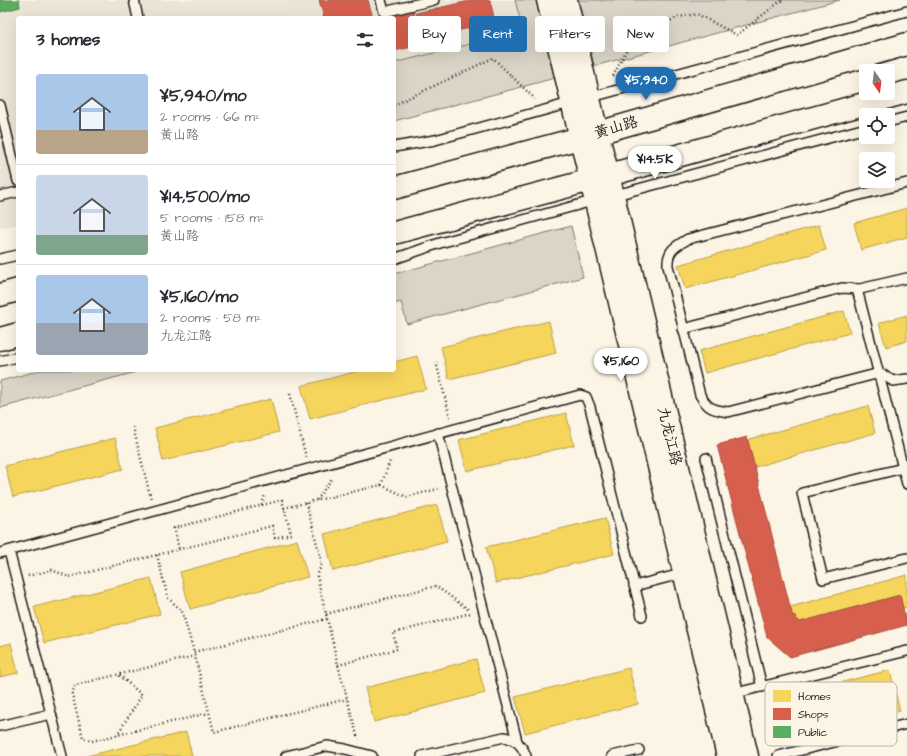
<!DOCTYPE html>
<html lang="en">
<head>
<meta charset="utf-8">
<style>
  body { margin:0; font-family:"Architects Daughter","LXGW WenKai TC",sans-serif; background:#f7f7f7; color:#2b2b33; height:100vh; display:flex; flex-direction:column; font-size:15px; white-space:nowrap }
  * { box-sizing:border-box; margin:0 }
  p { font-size:13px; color:#7c7c81 }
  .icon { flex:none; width:22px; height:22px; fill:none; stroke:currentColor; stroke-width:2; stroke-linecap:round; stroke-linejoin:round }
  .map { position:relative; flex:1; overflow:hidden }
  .details { position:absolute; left:16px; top:16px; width:380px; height:356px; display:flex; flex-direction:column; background:#fff; border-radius:4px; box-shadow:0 4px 16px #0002 }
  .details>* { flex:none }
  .banner { position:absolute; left:408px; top:16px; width:380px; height:36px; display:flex; gap:8px }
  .needle { width:26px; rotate:166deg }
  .tools { position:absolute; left:859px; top:64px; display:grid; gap:8px }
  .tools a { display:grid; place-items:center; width:36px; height:36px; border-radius:4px; background:#fff; box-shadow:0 4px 16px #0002; font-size:20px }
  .price { position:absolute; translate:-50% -34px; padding:0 9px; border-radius:14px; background:#fff; color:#222; font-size:13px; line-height:26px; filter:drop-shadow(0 1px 2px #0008) }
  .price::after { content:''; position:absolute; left:50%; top:24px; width:12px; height:9px; margin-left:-6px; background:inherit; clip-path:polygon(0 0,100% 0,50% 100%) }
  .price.current { background:#1f6fb2; color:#fff }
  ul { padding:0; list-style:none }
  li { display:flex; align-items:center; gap:12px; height:100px; padding:0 20px }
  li+li { border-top:1px solid #e1e1e2 }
  li span { display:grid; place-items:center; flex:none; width:112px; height:80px; border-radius:4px; color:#555 }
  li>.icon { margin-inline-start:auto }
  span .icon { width:48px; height:48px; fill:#fffc; stroke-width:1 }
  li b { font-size:17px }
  h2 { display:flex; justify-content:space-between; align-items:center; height:48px; padding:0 20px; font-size:17px }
  .tag { padding:0 14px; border-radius:4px; background:#fff; box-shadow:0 4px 16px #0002; font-size:14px; line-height:36px }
  .tag.current { background:#1f6fb2; color:#fff }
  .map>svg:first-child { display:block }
</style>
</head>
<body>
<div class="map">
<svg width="907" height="756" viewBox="0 0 907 756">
  <rect width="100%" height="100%" fill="#fcf5e5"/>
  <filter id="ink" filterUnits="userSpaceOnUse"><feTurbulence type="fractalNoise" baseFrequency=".025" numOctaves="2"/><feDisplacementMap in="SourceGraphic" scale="8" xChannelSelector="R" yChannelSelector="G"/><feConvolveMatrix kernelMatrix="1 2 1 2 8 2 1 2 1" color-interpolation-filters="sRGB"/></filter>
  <g filter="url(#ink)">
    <!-- built -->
    <polygon fill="#ebe5d6" points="0,0 515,0 523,31 394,63 394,18 18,18 18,224 0,228"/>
    <!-- green -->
    <g fill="#dbd5c8" stroke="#7c7872">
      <polygon points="515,0 536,0 555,78 394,121 394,63 523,31"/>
      <polygon points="578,0 599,0 600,1 605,0 840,0 594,66"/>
      <polygon points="571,226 583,277 407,324 401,302 394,304 394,274"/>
      <polygon points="41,370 144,370 0,408 0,381"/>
    </g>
    <!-- homes -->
    <g fill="#f6d55c" stroke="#b59e49">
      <polygon points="907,208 907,237 861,250 854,223"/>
      <polygon points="819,225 826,250 685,289 678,265"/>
      <polygon points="844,311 850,333 705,373 699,351"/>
      <polygon points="907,315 907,341 886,347 879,323"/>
      <polygon points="549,321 556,353 449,379 441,347"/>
      <polygon points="417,356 426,389 310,419 301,386 362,370 394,370 394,362"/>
      <polygon points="271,399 279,432 163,461 155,428"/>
      <polygon points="868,406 875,433 744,470 736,443"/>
      <polygon points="566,413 574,445 467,471 459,440"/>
      <polygon points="115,438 123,469 13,497 5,466"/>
      <polygon points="437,505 447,541 333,571 324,534"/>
      <polygon points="605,518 614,554 496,583 486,547"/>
      <polygon points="297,540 308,577 190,609 180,572"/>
      <polygon points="907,575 907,607 791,640 783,609"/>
      <polygon points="151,578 160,614 44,643 34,607"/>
      <polygon points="11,643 18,673 0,677 0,646"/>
      <polygon points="476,659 485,693 374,722 365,688"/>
      <polygon points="629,668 638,704 525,733 515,697"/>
      <polygon points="890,670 900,711 833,727 823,687"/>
      <polygon points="186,732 192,756 87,756"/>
    </g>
    <!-- shops -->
    <g fill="#d6604d" stroke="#9e4c3e">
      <polygon points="319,0 368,0 373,18 324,18"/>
      <polygon points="474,0 490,0 495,22 422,39 416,13"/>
      <polygon points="413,9 421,45 394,51 394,18 376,18"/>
      <polygon points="747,437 792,614 800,622 900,595 907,625 790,657 767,637 717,445"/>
    </g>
    <!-- public -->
    <polygon fill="#5aae61" stroke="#47824c" points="0,0 19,0 20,7 0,12"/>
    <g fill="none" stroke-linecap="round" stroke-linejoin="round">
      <defs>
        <g id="lane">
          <polyline points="134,0 138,18"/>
          <polyline points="381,0 384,12 434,0"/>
          <polyline points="588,98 907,11"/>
          <polyline points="0,105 18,181"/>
          <polyline points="888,122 907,117"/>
          <polyline points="394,147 435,140 574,102"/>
          <path d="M907,183L688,239C676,246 667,250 668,266L700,395C709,410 713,409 728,412L876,374L883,375L893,381L907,379"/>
          <polyline points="0,196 18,192"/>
          <polyline points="612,196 866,128"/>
          <polyline points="0,259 18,255"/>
          <polyline points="394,259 440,243 596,200"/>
          <polyline points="857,289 907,484"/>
          <polyline points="683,329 842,288 860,289 907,278"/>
          <polyline points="0,361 18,357"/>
          <polyline points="438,433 517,741"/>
          <polyline points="706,458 762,687"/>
          <polyline points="903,468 802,493 823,579 907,558"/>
          <polyline points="9,551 62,756"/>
          <polyline points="0,553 580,395 586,397 590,407 642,616"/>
          <polyline points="634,586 685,573"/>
          <polyline points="732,694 907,651"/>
          <polyline points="0,726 51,714"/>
          <polyline points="286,756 327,746 345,749 372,756"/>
          <path d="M422,756L504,737C516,739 522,745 526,756"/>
          <polyline points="612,756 639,750"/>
          <polyline points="778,756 907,724"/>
        </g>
        <g id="secondary">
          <polyline points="548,0 728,756"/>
          <polyline points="566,0 597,133 608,175 747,756"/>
          <polyline points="394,188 580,138 907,44"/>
          <polyline points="394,233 591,180 907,92"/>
          <polyline points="0,295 18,290"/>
          <polyline points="0,339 18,334"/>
        </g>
      </defs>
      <!-- lane casing -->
      <use href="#lane" stroke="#1c1c1c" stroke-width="12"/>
      <!-- secondary casing -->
      <use href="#secondary" stroke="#1c1c1c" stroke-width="25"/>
      <!-- path -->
      <g stroke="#1c1c1c" stroke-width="2.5" stroke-dasharray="1 3" stroke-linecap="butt">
        <polyline points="613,76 632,40 678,17 697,14 737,35 782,0"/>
        <polyline points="394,105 493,58 535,99"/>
        <polyline points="436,362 450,417"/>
        <polyline points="290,394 306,457"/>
        <polyline points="133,427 151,499"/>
        <polyline points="381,485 390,461"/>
        <polyline points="317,500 332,478"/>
        <polyline points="306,503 322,563 317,576 338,665 358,739"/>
        <polyline points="262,505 265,494"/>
        <polyline points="284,508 381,485 407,497 438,489"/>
        <polyline points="157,555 168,598 182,611 194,652"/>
        <polyline points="28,576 52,570 69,577 272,526 275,538 291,534 282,500 174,528 179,549"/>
        <polyline points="326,614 436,586 469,610"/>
        <polyline points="327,619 194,652 214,732 347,699"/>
        <polyline points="195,656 75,685 72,694 83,738 92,741 209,713"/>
        <polyline points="338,665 397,649 393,633 471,613"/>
        <polyline points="117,735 142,695 119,675"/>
      </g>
      <!-- lane -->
      <use href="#lane" stroke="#fcf5e5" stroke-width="9"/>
      <!-- secondary -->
      <use href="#secondary" stroke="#fcf5e5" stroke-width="22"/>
    </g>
  </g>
  <g text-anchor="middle" stroke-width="4" stroke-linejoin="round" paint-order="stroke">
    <!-- street labels -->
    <g font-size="15" fill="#1c1c1c" stroke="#fcf5e5">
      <text transform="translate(616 127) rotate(-16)" y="5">黄山路</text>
      <text transform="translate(670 436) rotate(76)" y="5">九龙江路</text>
    </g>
  </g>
  <!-- legend -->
  <rect x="765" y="682" width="132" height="64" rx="6" fill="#fcf5e5" stroke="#b9b4a9" stroke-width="1"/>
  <rect x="773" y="690" width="18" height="12" fill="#f6d55c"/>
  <rect x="773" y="708" width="18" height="12" fill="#d6604d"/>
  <rect x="773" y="726" width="18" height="12" fill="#5aae61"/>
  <g font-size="11" fill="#1c1c1c">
    <text x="798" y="700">Homes</text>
    <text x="798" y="718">Shops</text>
    <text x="798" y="736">Public</text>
  </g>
</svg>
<div class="tools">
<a><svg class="needle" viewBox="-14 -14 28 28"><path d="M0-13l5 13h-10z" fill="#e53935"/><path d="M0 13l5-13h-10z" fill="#7c7c81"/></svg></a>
<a><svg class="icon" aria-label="locate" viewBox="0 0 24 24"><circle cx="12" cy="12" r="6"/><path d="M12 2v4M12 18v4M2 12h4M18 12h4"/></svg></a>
<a><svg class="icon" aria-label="layers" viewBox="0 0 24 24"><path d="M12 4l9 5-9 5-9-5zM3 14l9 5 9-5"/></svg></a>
</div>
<b class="price current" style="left:646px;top:101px">¥5,940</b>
<b class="price" style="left:655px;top:180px">¥14.5K</b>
<b class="price" style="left:621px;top:382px">¥5,160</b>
<div class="banner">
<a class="tag">Buy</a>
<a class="tag current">Rent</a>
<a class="tag">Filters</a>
<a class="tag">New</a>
</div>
<section class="details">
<h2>3 homes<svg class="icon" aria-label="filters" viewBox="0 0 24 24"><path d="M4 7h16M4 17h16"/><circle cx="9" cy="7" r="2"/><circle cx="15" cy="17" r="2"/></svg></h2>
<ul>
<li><span style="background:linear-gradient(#a9c7e8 70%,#b9a48a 0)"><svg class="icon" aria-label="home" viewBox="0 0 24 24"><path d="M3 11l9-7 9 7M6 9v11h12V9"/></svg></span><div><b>¥5,940/mo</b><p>2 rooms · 66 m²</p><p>黄山路</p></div></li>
<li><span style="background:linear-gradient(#c9d6e8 75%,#7fa58c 0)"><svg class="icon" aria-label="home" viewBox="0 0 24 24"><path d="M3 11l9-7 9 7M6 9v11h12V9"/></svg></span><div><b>¥14,500/mo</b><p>5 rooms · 158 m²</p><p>黄山路</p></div></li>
<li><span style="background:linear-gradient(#a9c7e8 60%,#9aa5b1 0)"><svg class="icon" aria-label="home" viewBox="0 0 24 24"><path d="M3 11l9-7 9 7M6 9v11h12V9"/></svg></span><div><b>¥5,160/mo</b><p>2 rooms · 58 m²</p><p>九龙江路</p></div></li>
</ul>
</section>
</div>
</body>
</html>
